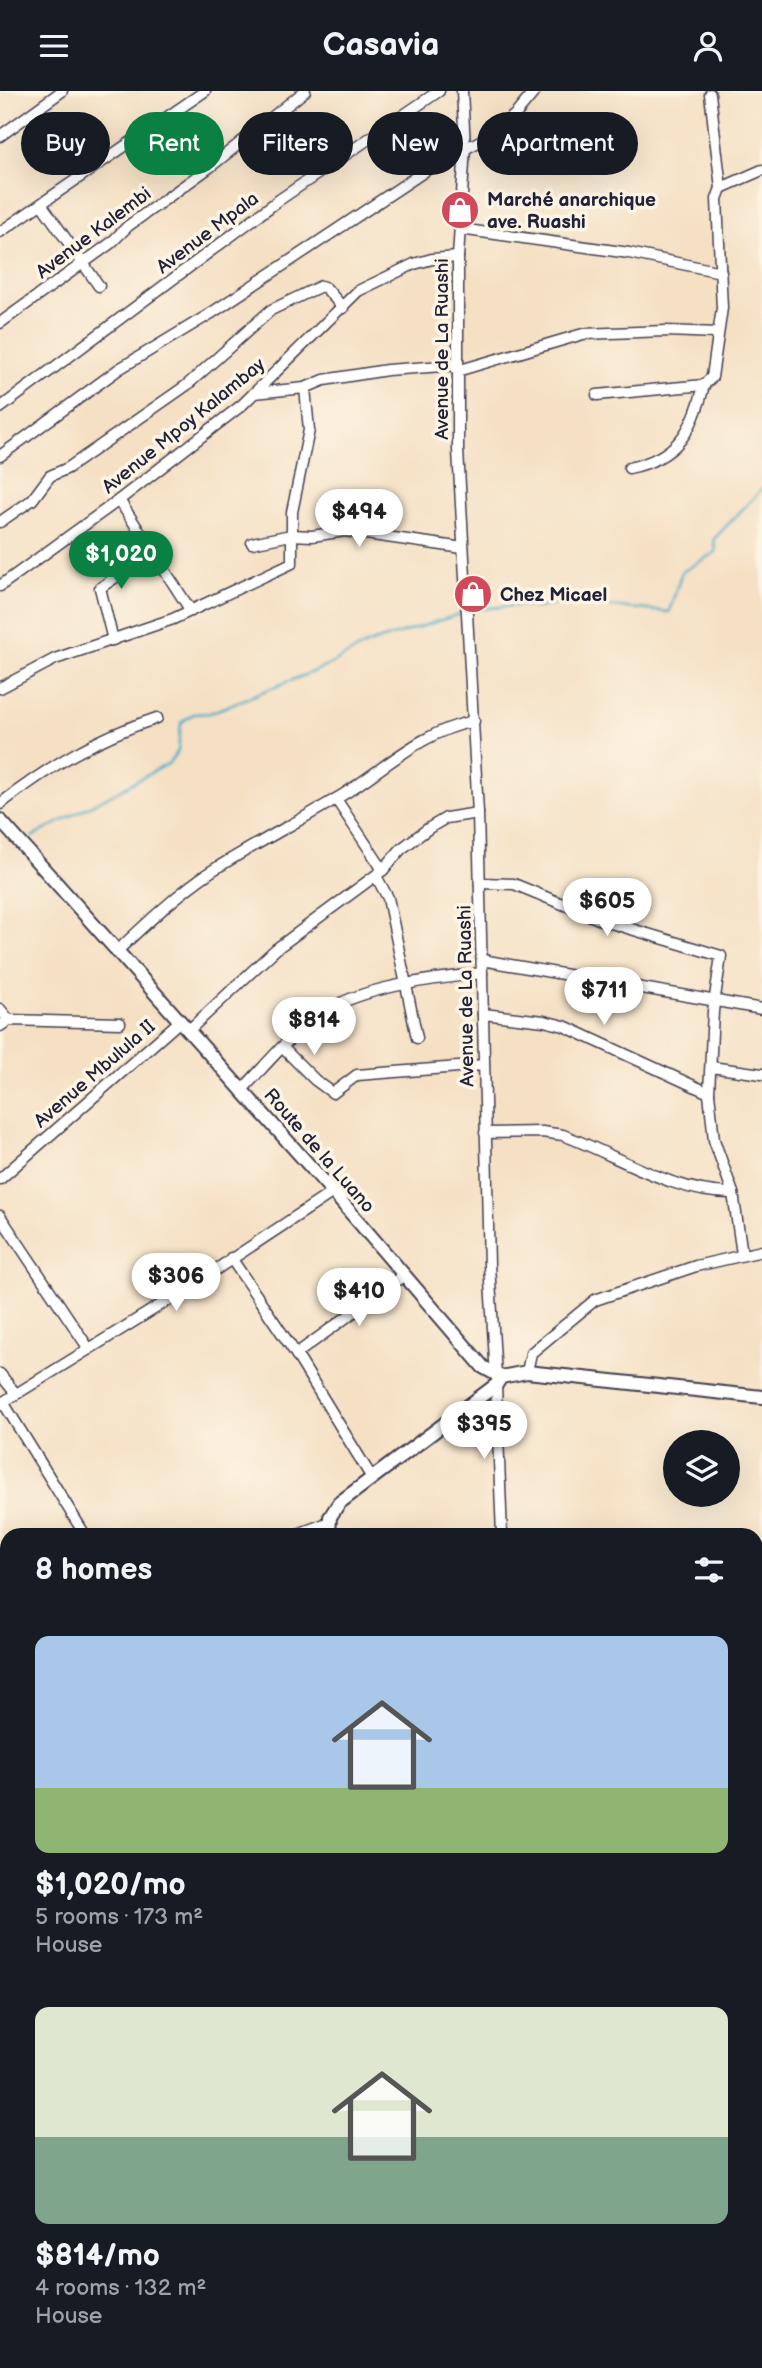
<!DOCTYPE html>
<html lang="en">
<head>
<meta charset="utf-8">
<style>
  body { margin:0; font-family:"Balsamiq Sans",sans-serif; background:#242831; color:#f1f3f6; height:100vh; display:flex; flex-direction:column; font-size:26px; white-space:nowrap }
  * { box-sizing:border-box; margin:0 }
  p { font-size:23px; color:#9ea1a6 }
  .icon { flex:none; width:38px; height:38px; fill:none; stroke:currentColor; stroke-width:2; stroke-linecap:round; stroke-linejoin:round }
  .map { position:relative; flex:1; overflow:hidden }
  .side { position:absolute; left:0px; top:1437px; width:763px; height:842px; display:flex; flex-direction:column; background:#171b24; border-radius:21px 21px 0 0; box-shadow:0 7px 28px #0002 }
  .side>* { flex:none }
  .hud { position:absolute; left:21px; top:21px; width:721px; height:63px; display:flex; gap:14px }
  .fabs { position:absolute; left:663px; top:1339px; display:grid; gap:14px }
  .fabs a { display:grid; place-items:center; width:77px; height:77px; border-radius:50%; background:#171b24; box-shadow:0 7px 28px #0002; font-size:35px }
  .price { position:absolute; translate:-50% -60px; padding:0 16px; border-radius:24px; background:#fff; color:#222; font-size:23px; line-height:46px; filter:drop-shadow(0 2px 4px #0008) }
  .price::after { content:''; position:absolute; left:50%; top:42px; width:21px; height:16px; margin-left:-10px; background:inherit; clip-path:polygon(0 0,100% 0,50% 100%) }
  .price.current { background:#0b8043; color:#fff }
  ul { padding:0; list-style:none }
  li { display:grid; align-content:center; gap:14px; height:371px; padding:0 35px }
  li span { display:grid; place-items:center; height:217px; border-radius:14px; color:#555 }
  li>.icon { margin-inline-start:auto }
  span .icon { width:126px; height:126px; fill:#fffc; stroke-width:1 }
  li b { font-size:30px }
  h2 { display:flex; justify-content:space-between; align-items:center; height:84px; padding:0 35px; font-size:30px }
  .pill { padding:0 24px; border-radius:32px; background:#171b24; box-shadow:0 7px 28px #0002; font-size:24px; line-height:63px }
  .pill.current { background:#0b8043; color:#fff }
  header { display:flex; justify-content:space-between; align-items:center; height:91px; padding:0 35px; background:#171b24; font-size:32px; font-weight:700 }
  .map>svg:first-child { display:block }
</style>
</head>
<body>
<header><svg class="icon" aria-label="menu" viewBox="0 0 24 24"><path d="M4 6h16M4 12h16M4 18h16"/></svg>Casavia<svg class="icon" aria-label="person" viewBox="0 0 24 24"><circle cx="12" cy="8" r="4"/><path d="M4 21q1-7 8-7t8 7"/></svg></header>
<div class="map">
<svg width="762" height="2277" viewBox="0 0 762 2277">
  <rect width="100%" height="100%" fill="#fcf5e5"/>
  <filter id="ink" filterUnits="userSpaceOnUse"><feTurbulence type="fractalNoise" baseFrequency=".0143" numOctaves="2"/><feDisplacementMap in="SourceGraphic" scale="14" xChannelSelector="R" yChannelSelector="G"/><feConvolveMatrix kernelMatrix="1 2 1 2 8 2 1 2 1" color-interpolation-filters="sRGB"/></filter>
  <filter id="wash" filterUnits="userSpaceOnUse"><feTurbulence type="fractalNoise" baseFrequency=".00686" numOctaves="4" result="noise"/><feDisplacementMap in="SourceGraphic" scale="28" xChannelSelector="R" yChannelSelector="G"/><feGaussianBlur stdDeviation="1.57" result="paint"/><feColorMatrix in="noise" values="0 0 0 0 0 0 0 0 0 0 0 0 0 0 0 0 0 1.4 0 .05"/><feComposite in="paint" operator="in"/></filter>
  <g filter="url(#wash)">
    <rect width="100%" height="100%" fill="#f5e0c4"/>
    <g fill="none" stroke-linecap="round" stroke-linejoin="round">
      <!-- stream -->
      <g stroke="#48acc7" stroke-width="2.5">
        <polyline points="469,519 521,514 537,517 566,511 669,521 682,481 716,461 714,448 762,398"/>
        <polyline points="32,746 168,673 178,660 181,632 193,623 210,622 327,575 368,553 463,522"/>
      </g>
    </g>
  </g>
  <g filter="url(#ink)">
    <g fill="none" stroke-linecap="round" stroke-linejoin="round">
      <defs>
        <g id="minor">
          <polyline points="462,0 465,56 458,166 458,359 478,722 489,1174 496,1285"/>
          <polyline points="0,45 62,0"/>
          <polyline points="721,97 762,79"/>
          <polyline points="42,114 99,195"/>
          <polyline points="460,138 629,162 721,181"/>
          <polyline points="0,141 205,0"/>
          <polyline points="0,232 111,152 128,135 210,76 305,0"/>
          <polyline points="457,280 583,243 666,240 718,242"/>
          <polyline points="305,297 324,289 387,279 457,274"/>
          <polyline points="597,304 704,294 712,286 722,217 717,108 721,97 710,3"/>
          <polyline points="0,317 279,109 439,0"/>
          <polyline points="0,365 119,278 210,223 434,74 484,48 515,24 535,0"/>
          <path d="M629,377C677,367 693,340 704,294"/>
          <polyline points="119,409 191,520"/>
          <polyline points="0,431 32,409 50,385 68,377 187,294 271,219 321,195 326,197 343,217"/>
          <polyline points="252,452 291,444 312,445 345,440 463,457"/>
          <polyline points="0,495 119,409 242,314 358,200 414,173 432,168 458,166"/>
          <polyline points="113,549 100,497 154,460"/>
          <polyline points="0,597 55,568 173,528 292,472 292,421 309,339 305,297 254,302"/>
          <polyline points="336,708 383,779"/>
          <path d="M0,713C51,674 96,647 157,627"/>
          <polyline points="376,785 388,807 417,947"/>
          <polyline points="480,792 514,793 601,829 721,865 713,920 709,1002 714,1049 733,1102 742,1163"/>
          <path d="M116,861C146,833 176,804 210,781C254,753 300,730 344,703C388,675 421,641 474,630"/>
          <polyline points="482,869 762,918"/>
          <polyline points="0,918 9,929"/>
          <polyline points="284,920 299,943"/>
          <polyline points="483,923 544,930 564,935 709,1002"/>
          <polyline points="0,935 9,929 120,932"/>
          <polyline points="188,940 276,858 383,779 401,758 429,737 446,727 478,722"/>
          <polyline points="283,957 315,989 333,1002 357,984 484,974"/>
          <polyline points="711,976 762,983"/>
          <path d="M242,999C268,972 296,936 329,918C371,894 435,888 482,882"/>
          <path d="M485,1042L542,1041L563,1044C617,1064 674,1103 733,1102"/>
          <polyline points="0,1088 180,930"/>
          <polyline points="0,1125 89,1258"/>
          <polyline points="231,1167 296,1263 372,1387"/>
          <polyline points="296,1263 403,1185"/>
          <polyline points="527,1281 531,1262 595,1209 696,1175 762,1160"/>
          <polyline points="0,1283 16,1303"/>
          <polyline points="496,1294 502,1444"/>
          <polyline points="3,1311 85,1444"/>
          <polyline points="0,1313 188,1197 333,1101"/>
          <polyline points="295,1444 330,1431"/>
          <polyline points="0,1492 7,1503"/>
          <polyline points="0,1630 7,1626"/>
          <polyline points="0,2072 3,2092"/>
          <polyline points="0,2257 7,2263"/>
          <polyline points="15,2272 21,2277"/>
          <polyline points="166,2272 172,2277"/>
          <polyline points="634,2272 638,2277"/>
          <polyline points="443,2277 444,2272"/>
          <polyline points="510,2277 511,2272"/>
        </g>
        <g id="tertiary">
          <polyline points="0,729 333,1101 483,1276 501,1286 527,1281 762,1306"/>
          <polyline points="329,1444 330,1426 339,1412 496,1294 501,1286"/>
          <polyline points="332,2277 332,2272"/>
        </g>
      </defs>
      <!-- minor casing -->
      <use href="#minor" stroke="#423e50" stroke-width="13"/>
      <!-- tertiary casing -->
      <use href="#tertiary" stroke="#423e50" stroke-width="16"/>
      <!-- minor -->
      <use href="#minor" stroke="#fff" stroke-width="10"/>
      <!-- tertiary -->
      <use href="#tertiary" stroke="#fff" stroke-width="12"/>
      <defs>
        <g id="rail">
          <polyline points="0,2092 7,2093"/>
          <polyline points="756,2194 762,2196"/>
        </g>
      </defs>
      <!-- rail casing -->
      <use href="#rail" stroke="#22223b" stroke-width="5"/>
      <!-- rail -->
      <use href="#rail" stroke="#fcf5e5" stroke-width="2.5" stroke-dasharray="8" stroke-linecap="butt"/>
    </g>
  </g>
  <!-- icons -->
  <defs>
    <symbol id="shop-disc" viewBox="-11 -11 22 22"><circle r="9.5" fill="#d1495b" stroke="#fcf5e5"/><path d="M-5-2.5h2.3a2.7 3.5 0 0 1 5.4 0H5L5.5 6h-11ZM-1.5-2.5h3a1.5 2.3 0 0 0-3 0Z" fill="#fff"/></symbol>
  </defs>
  <g fill-rule="evenodd">
    <use href="#shop-disc" x="438" y="97" width="44" height="44"/>
    <use href="#shop-disc" x="451" y="481" width="44" height="44"/>
  </g>
  <g text-anchor="middle" stroke-width="7" stroke-linejoin="round" paint-order="stroke">
    <!-- poi labels -->
    <g font-size="19" font-weight="bold" fill="#22223b" stroke="#fcf5e5" text-anchor="start">
      <text x="487" y="115">Marché anarchique<tspan x="487" dy="22">ave. Ruashi</tspan></text>
      <text x="500" y="510">Chez Micael</text>
    </g>
    <!-- street labels -->
    <g font-size="19" fill="#22223b" stroke="#fcf5e5">
      <text transform="translate(93 141) rotate(-37)" y="7">Avenue Kalembi</text>
      <text transform="translate(207 141) rotate(-37)" y="7">Avenue Mpala</text>
      <text transform="translate(441 258) rotate(-90)" y="7">Avenue de La Ruashi</text>
      <text transform="translate(183 334) rotate(-39)" y="7">Avenue Mpoy Kalambay</text>
      <text transform="translate(465 905) rotate(-91)" y="7">Avenue de La Ruashi</text>
      <text transform="translate(94 982) rotate(-41)" y="7">Avenue Mbulula II</text>
      <text transform="translate(320 1059) rotate(49)" y="7">Route de la Luano</text>
    </g>
  </g>
</svg>
<div class="fabs">
<a><svg class="icon" aria-label="layers" viewBox="0 0 24 24"><path d="M12 4l9 5-9 5-9-5zM3 14l9 5 9-5"/></svg></a>
</div>
<b class="price" style="left:359px;top:458px">$494</b>
<b class="price current" style="left:121px;top:500px">$1,020</b>
<b class="price" style="left:607px;top:847px">$605</b>
<b class="price" style="left:604px;top:936px">$711</b>
<b class="price" style="left:314px;top:966px">$814</b>
<b class="price" style="left:176px;top:1222px">$306</b>
<b class="price" style="left:359px;top:1237px">$410</b>
<b class="price" style="left:484px;top:1370px">$395</b>
<div class="hud">
<a class="pill">Buy</a>
<a class="pill current">Rent</a>
<a class="pill">Filters</a>
<a class="pill">New</a>
<a class="pill">Apartment</a>
</div>
<section class="side">
<h2>8 homes<svg class="icon" aria-label="filters" viewBox="0 0 24 24"><path d="M4 7h16M4 17h16"/><circle cx="9" cy="7" r="2"/><circle cx="15" cy="17" r="2"/></svg></h2>
<ul>
<li><span style="background:linear-gradient(#a9c7e8 70%,#8fb573 0)"><svg class="icon" aria-label="home" viewBox="0 0 24 24"><path d="M3 11l9-7 9 7M6 9v11h12V9"/></svg></span><div><b>$1,020/mo</b><p>5 rooms · 173 m²</p><p>House</p></div></li>
<li><span style="background:linear-gradient(#dfe7d0 60%,#7fa58c 0)"><svg class="icon" aria-label="home" viewBox="0 0 24 24"><path d="M3 11l9-7 9 7M6 9v11h12V9"/></svg></span><div><b>$814/mo</b><p>4 rooms · 132 m²</p><p>House</p></div></li>
</ul>
</section>
</div>
</body>
</html>
